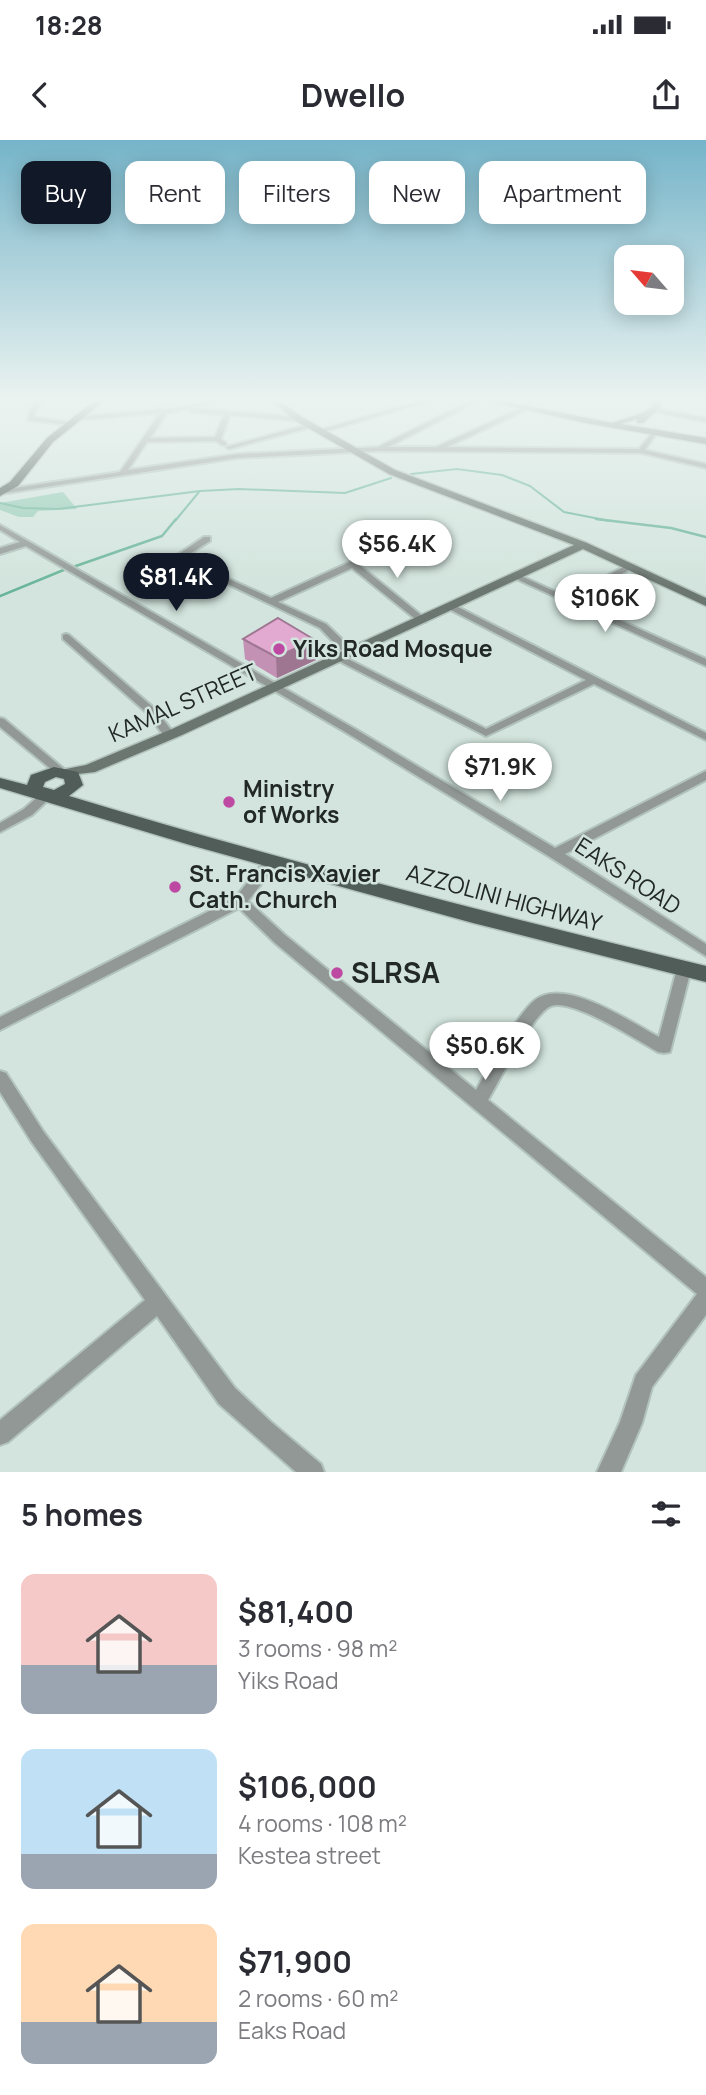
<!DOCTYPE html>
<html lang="en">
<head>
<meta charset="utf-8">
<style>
  body { margin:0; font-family:Manrope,sans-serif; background:#f7f7f7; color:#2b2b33; height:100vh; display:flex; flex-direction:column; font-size:26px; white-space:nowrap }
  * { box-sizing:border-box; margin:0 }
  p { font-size:23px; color:#7c7c81 }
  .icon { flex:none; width:38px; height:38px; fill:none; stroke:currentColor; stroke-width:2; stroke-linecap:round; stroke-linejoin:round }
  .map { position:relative; height:1332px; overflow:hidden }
  .drawer { display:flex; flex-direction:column; background:#fff; flex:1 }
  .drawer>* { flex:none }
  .top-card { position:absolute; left:21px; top:21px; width:665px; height:63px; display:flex; gap:14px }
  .needle { width:46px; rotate:298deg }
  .tools { position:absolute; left:614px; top:105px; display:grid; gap:14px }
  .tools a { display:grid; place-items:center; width:70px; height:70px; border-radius:14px; background:#fff; box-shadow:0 4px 18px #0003; font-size:35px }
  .price { position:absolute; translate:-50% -60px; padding:0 16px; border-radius:24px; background:#fff; color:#222; font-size:23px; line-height:46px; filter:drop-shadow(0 2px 4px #0008) }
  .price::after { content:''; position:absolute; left:50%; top:42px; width:21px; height:16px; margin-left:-10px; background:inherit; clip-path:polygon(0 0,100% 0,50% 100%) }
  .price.on { background:#111827; color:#fff }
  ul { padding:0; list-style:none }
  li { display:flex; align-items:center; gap:21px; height:175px; padding:0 21px }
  li span { display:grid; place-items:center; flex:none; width:196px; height:140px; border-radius:14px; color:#555 }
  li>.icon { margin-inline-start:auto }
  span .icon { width:84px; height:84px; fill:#fffc; stroke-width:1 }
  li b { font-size:30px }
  h2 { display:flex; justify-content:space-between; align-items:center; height:84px; padding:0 21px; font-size:30px }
  .tag { padding:0 24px; border-radius:14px; background:#fff; box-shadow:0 4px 18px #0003; font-size:24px; line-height:63px }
  .tag.on { background:#111827; color:#fff }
  .status { display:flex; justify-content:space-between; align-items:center; height:49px; padding:0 35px; background:#fff; direction:ltr }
  .status svg { height:19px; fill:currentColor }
  header { display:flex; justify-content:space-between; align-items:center; height:91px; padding:0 21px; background:#fff; font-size:32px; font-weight:700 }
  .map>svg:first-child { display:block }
</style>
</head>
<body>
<div class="status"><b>18:28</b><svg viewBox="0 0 49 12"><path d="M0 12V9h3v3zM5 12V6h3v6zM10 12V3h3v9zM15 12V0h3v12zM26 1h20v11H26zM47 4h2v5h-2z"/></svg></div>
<header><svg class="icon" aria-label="back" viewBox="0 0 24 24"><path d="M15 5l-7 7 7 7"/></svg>Dwello<svg class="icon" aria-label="share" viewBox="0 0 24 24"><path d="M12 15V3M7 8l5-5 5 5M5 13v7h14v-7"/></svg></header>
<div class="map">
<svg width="706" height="1332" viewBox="0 0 706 1332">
  <rect width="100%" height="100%" fill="#d2e4dd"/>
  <!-- green -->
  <polygon fill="#95cbb7" points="63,352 77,369 38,371 33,377 19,377 0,370 0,363"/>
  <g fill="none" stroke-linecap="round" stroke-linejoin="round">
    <!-- stream-far1 -->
    <g stroke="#68b49a" stroke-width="2">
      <polyline points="411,334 457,329 502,335 530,346 564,372 610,381"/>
      <polyline points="0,363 23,368 58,369 200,351 239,349 345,353 391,338"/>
      <polyline points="175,381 199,352"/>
    </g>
    <!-- stream -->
    <g stroke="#68b49a" stroke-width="2.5">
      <polyline points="596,379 671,388 706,397"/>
      <polyline points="73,427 162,396 176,379"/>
      <polyline points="0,456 66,429"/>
    </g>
    <defs>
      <g id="street">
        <polygon points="37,261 44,261 36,270 34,277 73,283 70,285 28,280 30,269"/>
        <path d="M205,261H215L192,268L299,277L302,279L299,281L230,275L221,299L226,303V305H222L216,301L147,302L128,330L237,314L378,307L470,261H478L388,307H436L524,267L526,270L447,307L639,309L655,289L658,291L645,310L706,324V328L641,313L379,311L237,318L0,354L1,350L120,332L160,273L76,280L74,277L178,268ZM189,269L191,272L224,275L215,297L150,298L167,273Z"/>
        <polygon points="420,261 430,261 322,292 317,291"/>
        <polygon points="653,268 706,278 706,282 651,271"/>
        <polygon points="310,284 312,285 312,287 229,309 226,307"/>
        <polygon points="0,385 355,589 555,708 706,631 706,640 565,714 706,804 706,816 550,717 347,593 26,406 0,414 0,408 20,402 0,390"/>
        <polygon points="354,389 360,389 377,402 358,424 427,480 425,482 419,482 352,428 278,462 326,484 353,510 353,514 345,514 320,488 173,418 204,397 210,397 210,401 183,418 271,458 350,422 368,402 354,393"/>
        <polygon points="629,424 636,426 575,460 706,519 706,526 512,437 519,435 567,457"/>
        <polygon points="452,464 706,593 706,600 594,544 486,596 333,518 334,516 342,516 486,589 586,540 449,469 447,467"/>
        <polygon points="66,494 69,495 155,569 175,595 173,597 165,597 147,573 63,499 63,495"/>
        <polygon points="0,578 4,579 65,630 67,632 65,634 57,634 0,587"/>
        <polygon points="46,652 52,656 32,675 0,692 0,683 24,669 42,653"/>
        <path d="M272,717L279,721L248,761L285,795L476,950C490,927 516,875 535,860C566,837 630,882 659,897L677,829L679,825L684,824L689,825L691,829L670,912L664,913L658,912C637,900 572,858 551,866C534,872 499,941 488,960L706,1137V1175L652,1247L642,1283L621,1332H597L620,1282L636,1235L697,1154L275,803L239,768L0,890V877L235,758L267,718Z"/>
        <polygon points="0,931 6,933 43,991 235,1248 271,1282 321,1324 324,1332 296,1332 219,1264 157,1176 8,1302 0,1305 0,1280 145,1160 31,1001 0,952"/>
      </g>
      <g id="secondary">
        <polygon points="271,261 280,261 302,277 395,330 587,403 706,458 706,466 583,409 182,595 95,632 61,636 58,633 61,630 86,625 172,589 574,405 389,334 296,281"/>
        <polygon points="487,261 503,261 612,283 645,272 653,265 653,261 661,261 660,268 643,283 637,283 637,279 621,284 706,298 706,304 586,283"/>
      </g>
      <g id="primary">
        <polygon points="94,261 104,261 53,302 18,346 0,356 0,348 10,342 47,298"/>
        <path d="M54,627L78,632L83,645L69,656C279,720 492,774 706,826V842L473,783L190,705L0,648V638L27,645L31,635ZM56,637L64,639L65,644L54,650L43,647L45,642Z"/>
      </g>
    </defs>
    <!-- street casing -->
    <use href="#street" stroke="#b2c2bc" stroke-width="4"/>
    <!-- secondary casing -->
    <use href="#secondary" stroke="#b2c2bc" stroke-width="3"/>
    <!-- primary casing -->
    <use href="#primary" stroke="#b2c2bc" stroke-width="3"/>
    <!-- street -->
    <use href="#street" fill="#919895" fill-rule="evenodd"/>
    <!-- secondary -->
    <use href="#secondary" fill="#6b7671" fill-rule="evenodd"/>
    <!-- primary -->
    <use href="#primary" fill="#505d58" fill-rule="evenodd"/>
  </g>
  <!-- wall -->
  <polygon fill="#c291b4" points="243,499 316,520 277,538 245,519"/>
  <!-- shaded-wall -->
  <polygon fill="#9e7692" points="315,500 316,520 277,538 276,517"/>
  <!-- building -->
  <polygon fill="#e2a9d1" stroke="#9e7692" stroke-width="2" points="278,478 315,500 276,517 243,499"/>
  <!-- sky -->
  <linearGradient id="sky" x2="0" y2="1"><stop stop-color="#75b4c9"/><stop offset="0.58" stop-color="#ebf3f0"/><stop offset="1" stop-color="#ebf3f0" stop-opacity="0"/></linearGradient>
  <rect width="706" height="448" fill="url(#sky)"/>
  <!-- markers -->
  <g fill="#bd49a2" stroke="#d2e4dd" stroke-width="2.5">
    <circle cx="279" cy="509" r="7"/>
    <circle cx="229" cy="662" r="7"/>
    <circle cx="175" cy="747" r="7"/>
    <circle cx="337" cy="833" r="7"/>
  </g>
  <g text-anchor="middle" stroke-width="5" stroke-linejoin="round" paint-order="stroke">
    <!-- poi labels -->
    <g font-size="23" font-weight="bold" fill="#212825" stroke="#d2e4dd" text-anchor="start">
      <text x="293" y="517">Yiks Road Mosque</text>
      <text x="243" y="657">Ministry<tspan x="243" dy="26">of Works</tspan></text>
      <text x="189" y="742">St. Francis Xavier<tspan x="189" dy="26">Cath. Church</tspan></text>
    </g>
    <!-- street labels -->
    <g font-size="23" fill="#212825" stroke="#d2e4dd">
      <text transform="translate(183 563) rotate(-24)" y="8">KAMAL STREET</text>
      <text transform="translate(628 736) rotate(33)" y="8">EAKS ROAD</text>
      <text transform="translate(504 758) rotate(15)" y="8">AZZOLINI HIGHWAY</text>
    </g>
    <!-- near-poi labels -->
    <g font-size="28" font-weight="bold" fill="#212825" stroke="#d2e4dd" text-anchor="start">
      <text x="351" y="843">SLRSA</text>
    </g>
  </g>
</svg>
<div class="tools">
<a><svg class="needle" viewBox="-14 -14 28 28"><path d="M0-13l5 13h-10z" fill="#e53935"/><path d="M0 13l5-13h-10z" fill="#7c7c81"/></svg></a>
</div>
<b class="price" style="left:397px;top:440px">$56.4K</b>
<b class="price on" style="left:176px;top:473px">$81.4K</b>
<b class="price" style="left:605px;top:494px">$106K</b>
<b class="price" style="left:500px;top:663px">$71.9K</b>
<b class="price" style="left:485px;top:942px">$50.6K</b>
<div class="top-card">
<a class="tag on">Buy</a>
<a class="tag">Rent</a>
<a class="tag">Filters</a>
<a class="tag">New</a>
<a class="tag">Apartment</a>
</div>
</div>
<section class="drawer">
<h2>5 homes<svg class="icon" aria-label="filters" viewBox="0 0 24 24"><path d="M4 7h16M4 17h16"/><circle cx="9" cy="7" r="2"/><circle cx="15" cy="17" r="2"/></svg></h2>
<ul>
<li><span style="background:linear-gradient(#f6c9c9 65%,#9aa5b1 0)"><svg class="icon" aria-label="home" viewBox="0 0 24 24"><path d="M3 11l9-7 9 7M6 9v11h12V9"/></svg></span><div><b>$81,400</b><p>3 rooms · 98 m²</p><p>Yiks Road</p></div></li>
<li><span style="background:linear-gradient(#bfe0f5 75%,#9aa5b1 0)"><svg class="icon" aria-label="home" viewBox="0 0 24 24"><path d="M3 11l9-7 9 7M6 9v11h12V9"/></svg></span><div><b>$106,000</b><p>4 rooms · 108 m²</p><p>Kestea street</p></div></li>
<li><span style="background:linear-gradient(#ffd9b3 70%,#9aa5b1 0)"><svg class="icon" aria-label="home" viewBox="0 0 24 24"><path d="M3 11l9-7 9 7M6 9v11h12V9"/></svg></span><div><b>$71,900</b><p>2 rooms · 60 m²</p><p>Eaks Road</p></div></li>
</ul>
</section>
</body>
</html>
